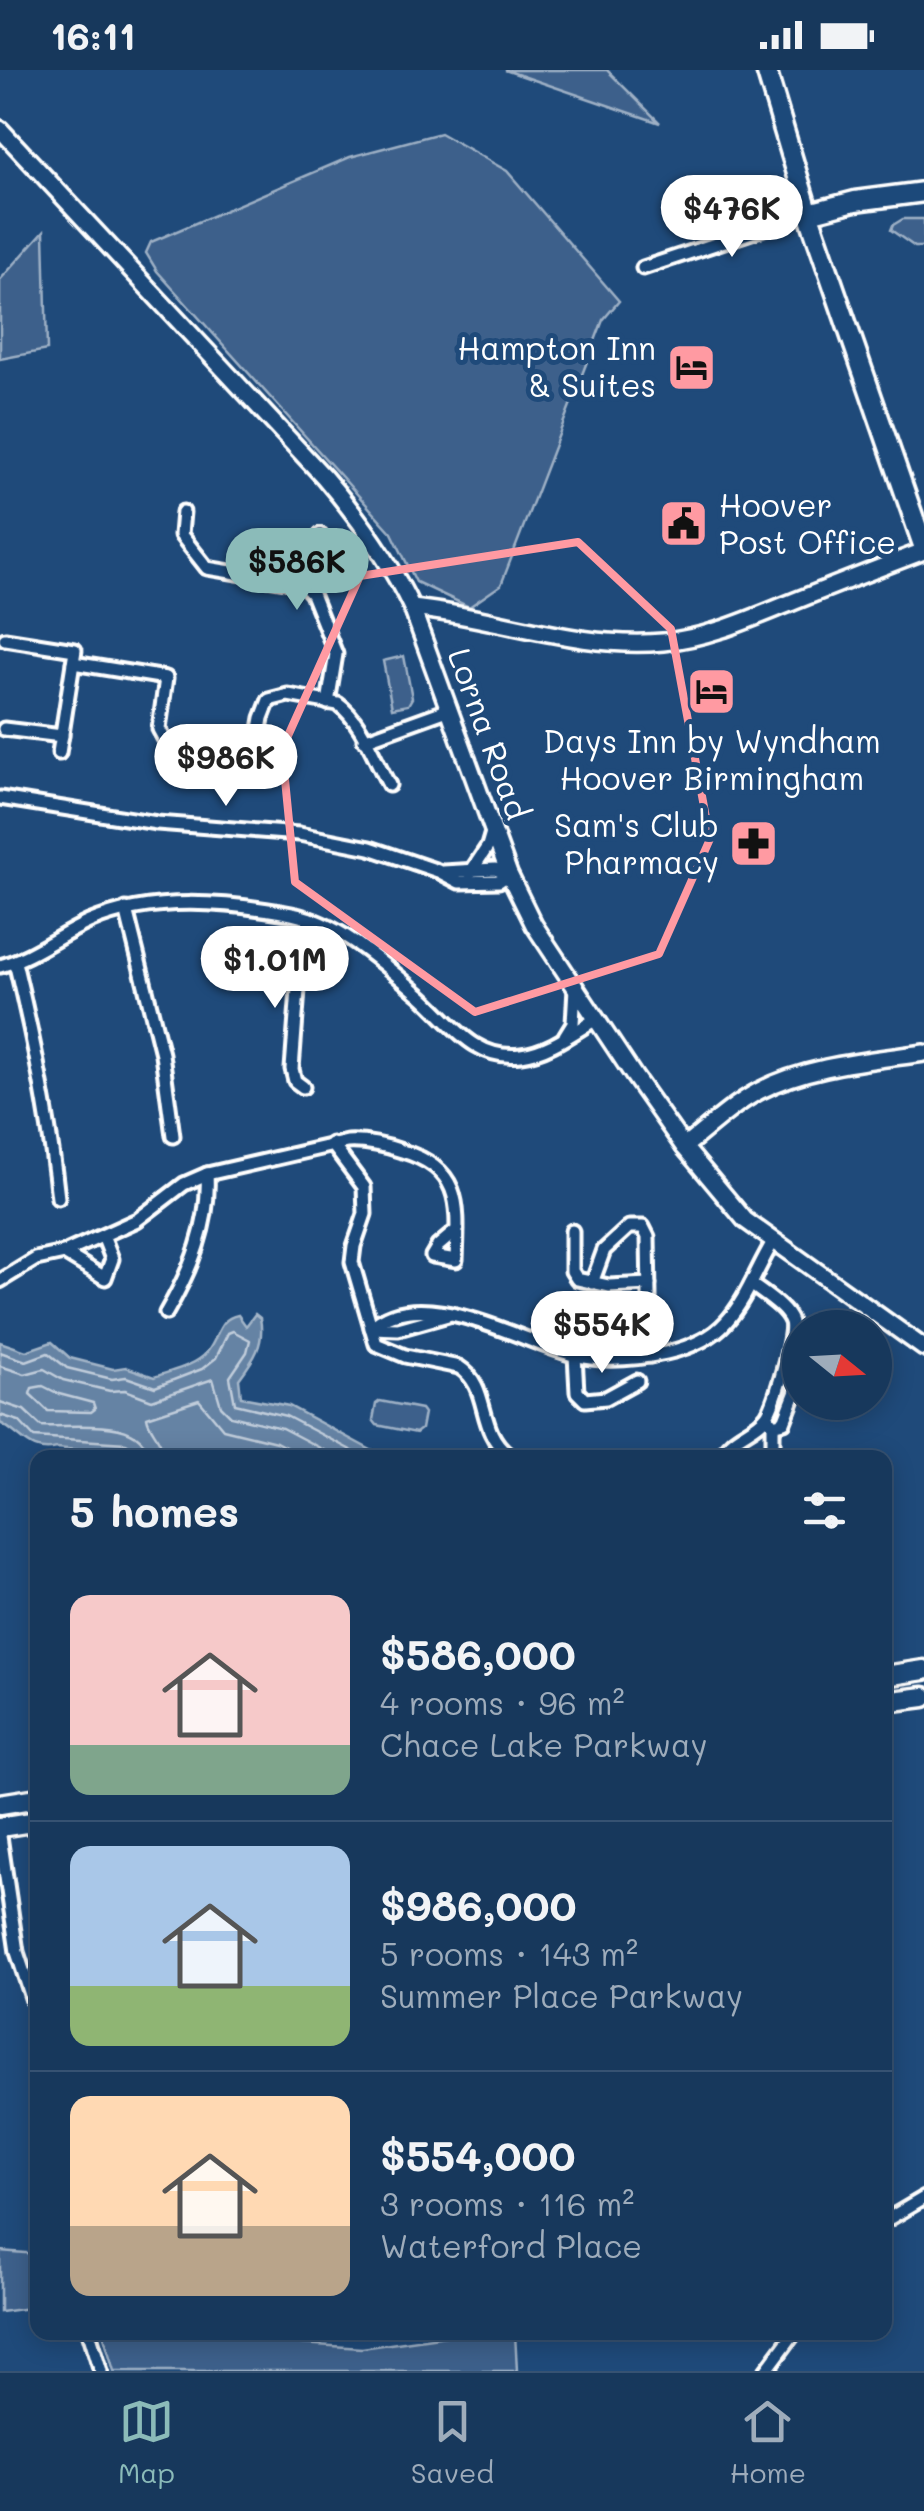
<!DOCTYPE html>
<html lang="en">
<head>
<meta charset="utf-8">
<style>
  body { margin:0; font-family:Mali,sans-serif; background:#244365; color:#f1f3f6; height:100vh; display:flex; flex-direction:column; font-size:38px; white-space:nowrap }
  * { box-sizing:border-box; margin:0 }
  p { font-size:32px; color:#9eacbb }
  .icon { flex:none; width:55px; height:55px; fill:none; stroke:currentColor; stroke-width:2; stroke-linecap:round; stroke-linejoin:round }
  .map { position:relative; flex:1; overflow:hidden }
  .drawer { position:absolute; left:30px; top:1380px; width:862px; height:890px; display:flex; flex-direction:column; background:#17385c; border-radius:20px; box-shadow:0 5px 25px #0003,0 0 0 2px #365272 }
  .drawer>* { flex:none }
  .needle { width:65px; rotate:108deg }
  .tools { position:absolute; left:782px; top:1240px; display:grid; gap:20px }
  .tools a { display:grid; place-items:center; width:110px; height:110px; border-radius:50%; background:#17385c; box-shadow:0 5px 25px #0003,0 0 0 2px #365272; font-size:50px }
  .price { position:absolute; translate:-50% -85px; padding:0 22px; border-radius:35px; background:#fff; color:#222; font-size:32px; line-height:65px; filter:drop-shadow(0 2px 5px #0008) }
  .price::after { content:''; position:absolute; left:50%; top:60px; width:30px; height:22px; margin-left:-15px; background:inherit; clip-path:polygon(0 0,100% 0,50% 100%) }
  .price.selected { background:#8bbbb9; color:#111 }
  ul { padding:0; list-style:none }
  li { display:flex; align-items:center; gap:30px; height:250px; padding:0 40px }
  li+li { border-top:2px solid #365272 }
  li span { display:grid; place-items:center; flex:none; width:280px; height:200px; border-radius:20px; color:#555 }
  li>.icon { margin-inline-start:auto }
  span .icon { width:120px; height:120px; fill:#fffc; stroke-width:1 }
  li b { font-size:42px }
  h2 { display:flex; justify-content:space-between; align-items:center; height:120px; padding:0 40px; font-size:42px }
  .status { display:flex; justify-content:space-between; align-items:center; height:70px; padding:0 50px; background:#17385c; direction:ltr }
  .status svg { height:28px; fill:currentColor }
  .tabs { display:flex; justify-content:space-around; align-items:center; height:140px; border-top:2px solid #365272; background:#17385c; font-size:28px; color:#9eacbb }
  .tabs a { display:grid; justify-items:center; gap:5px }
  .tabs .selected { color:#8bbbb9 }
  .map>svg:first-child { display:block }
</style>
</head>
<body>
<div class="status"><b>16:11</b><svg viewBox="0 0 49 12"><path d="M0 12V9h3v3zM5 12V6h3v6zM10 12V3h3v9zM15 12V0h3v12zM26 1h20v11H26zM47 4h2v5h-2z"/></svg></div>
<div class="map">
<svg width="924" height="2301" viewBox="0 0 924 2301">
  <rect width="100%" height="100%" fill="#1f4a7a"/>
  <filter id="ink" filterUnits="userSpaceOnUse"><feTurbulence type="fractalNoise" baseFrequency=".01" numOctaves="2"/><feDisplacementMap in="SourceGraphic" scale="20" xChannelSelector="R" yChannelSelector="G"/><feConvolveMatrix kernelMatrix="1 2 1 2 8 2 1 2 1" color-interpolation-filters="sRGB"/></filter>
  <g filter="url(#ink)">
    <!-- green -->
    <g fill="#3c618b" stroke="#9eb0c5" stroke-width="2.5">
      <polygon points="505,0 607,0 660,53"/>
      <polygon points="440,63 507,101 619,231 603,250 501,515 469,537 416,512 392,463 157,201 146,183 151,172 350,87"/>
      <polygon points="903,149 924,149 924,177 915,177 891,160 893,155"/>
      <polygon points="44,161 47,280 0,289 0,210"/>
      <polygon points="404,586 412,628 408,635 392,638 383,591"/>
      <polygon points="380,1331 421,1339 424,1343 421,1359 416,1363 377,1355 373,1350 376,1334"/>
      <polygon points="0,2181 37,2184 37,2237 0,2242"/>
      <polygon points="103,2263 254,2263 301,2274 362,2278 467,2263 515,2263 517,2301 114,2301"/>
    </g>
    <!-- water -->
    <path fill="#6583a4" stroke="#a3b5c8" stroke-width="2.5" d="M255,1244L260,1248C265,1274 254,1289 239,1309L241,1327L289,1336L384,1387L160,1388L57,1378C30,1385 21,1363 0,1353V1272L26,1281L52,1272L70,1288L113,1299L126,1297L154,1307C170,1301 196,1296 207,1282C219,1268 217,1249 238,1245L246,1256Z"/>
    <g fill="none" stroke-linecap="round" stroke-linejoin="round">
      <!-- shore -->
      <g stroke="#c1cddb" stroke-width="2.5">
        <polyline points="0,1282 26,1291 48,1283 67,1298 112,1309 126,1307 155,1317 202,1299 216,1288 228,1263 233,1261 250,1270 247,1282 230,1307 235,1334 286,1346 366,1388"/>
        <polyline points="0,1296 25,1304 44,1299 63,1310 110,1321 125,1320 152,1330 213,1309 221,1336 231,1346 282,1358 339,1388"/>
        <polygon points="43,1316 59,1324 93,1333 95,1339 91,1342 48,1341 30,1324 32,1318"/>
        <path d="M0,1332L24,1340L41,1356C71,1358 146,1345 148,1388"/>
        <polyline points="0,1345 19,1351 34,1367 126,1373 134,1378 136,1388"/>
        <path d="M163,1388C163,1368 149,1361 147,1347L199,1330L223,1359L276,1372L306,1388"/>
      </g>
      <defs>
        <g id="minor">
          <polyline points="643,198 809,143"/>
          <polyline points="183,442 181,465 207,498 303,514"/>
          <polyline points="320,465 315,490 303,514 312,524 336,584 328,633"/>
          <polyline points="5,569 75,580 73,593"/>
          <polyline points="4,659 62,666"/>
          <polyline points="364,670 450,639"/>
          <path d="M59,683L73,593L166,608L159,659L165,670L255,688L262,648L269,630L288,625L338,634C361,650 375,690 389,715"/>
          <polyline points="0,728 157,753 299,764 370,778 438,801 459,812 499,811 509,804"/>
          <polyline points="443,802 495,799 509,804"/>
          <polyline points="470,803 488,776 493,759"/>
          <polyline points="126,839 162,984 173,1066"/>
          <path d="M15,892C34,970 49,1048 58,1128"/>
          <path d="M0,896C33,887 58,866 89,852C151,825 227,832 292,844C342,854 382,893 420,925C451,952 474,991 521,985C548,982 573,963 596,949"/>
          <polyline points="565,966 573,953 575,918"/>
          <polyline points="303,1017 295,1011 292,999 300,893 309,849"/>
          <path d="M332,1074L364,1117L365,1144L354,1176L352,1192L376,1274L405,1286L459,1297C491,1317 476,1360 508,1384"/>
          <polyline points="572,1161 572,1201 577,1209 609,1216 649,1214"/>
          <polyline points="64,1183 105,1208 112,1189 103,1166"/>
          <path d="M0,1211L36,1189L64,1183L137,1150L184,1114L207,1104L347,1072C366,1071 384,1075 402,1081C463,1099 458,1136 456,1190L432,1186L438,1176L457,1160"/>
          <polyline points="592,1213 604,1180 629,1157 643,1157 648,1167 650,1286"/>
          <path d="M166,1243C191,1200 210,1154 207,1104"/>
          <path d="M448,1245L398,1259L371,1258C420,1211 521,1272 574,1285C603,1292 637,1289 666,1283C688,1278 711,1269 726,1252C747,1229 757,1198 773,1172"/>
          <polyline points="575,1285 577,1322 585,1330 606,1328 637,1311"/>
          <polyline points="769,1349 773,1355 773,1388"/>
          <polyline points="773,1355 784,1352 800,1311"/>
          <path d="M721,1388C728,1365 755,1362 767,1345C775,1333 795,1265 791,1252C786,1237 763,1224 751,1214"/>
          <polyline points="0,1766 17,1882 38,1946"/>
          <polyline points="885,2151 924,2128"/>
          <polyline points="89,2262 101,2301"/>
          <polyline points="766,2301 795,2262"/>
        </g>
        <g id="tertiary">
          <path d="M0,59L324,407C359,448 389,489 412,538L509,804L534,855L634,1006L684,1077L745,1150L924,1278"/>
          <path d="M412,538C494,546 579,580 663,572C709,568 752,548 795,531C838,514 881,497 924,481"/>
          <path d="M684,1077C708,1058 731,1036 759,1021C809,995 868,991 924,983"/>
        </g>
        <g id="secondary">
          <polyline points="766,0 812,154 924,478"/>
          <polyline points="809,143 855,131 924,122"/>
        </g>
        <g id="primary">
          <polyline points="885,1606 924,1600"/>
          <polyline points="885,1632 924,1627"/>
          <polyline points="0,1734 38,1728"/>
          <polyline points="0,1757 38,1751"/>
        </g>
      </defs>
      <!-- minor casing -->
      <use href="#minor" stroke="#fff" stroke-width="19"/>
      <!-- tertiary casing -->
      <use href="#tertiary" stroke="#fff" stroke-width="22"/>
      <!-- secondary casing -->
      <use href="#secondary" stroke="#fff" stroke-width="25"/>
      <!-- primary casing -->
      <use href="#primary" stroke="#fff" stroke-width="25"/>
      <!-- minor -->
      <use href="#minor" stroke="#1f4a7a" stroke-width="11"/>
      <!-- tertiary -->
      <use href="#tertiary" stroke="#1f4a7a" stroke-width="15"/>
      <!-- secondary -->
      <use href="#secondary" stroke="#1f4a7a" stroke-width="18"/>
      <!-- primary -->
      <use href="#primary" stroke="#1f4a7a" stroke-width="18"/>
    </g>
  </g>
  <!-- marked area -->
  <path fill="none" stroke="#ff9aa2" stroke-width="8" stroke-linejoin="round" d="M578,472L671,559L710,769L659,884L475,942L295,812L282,679L360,506Z"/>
  <!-- icons -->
  <defs>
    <symbol id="hotel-square" viewBox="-11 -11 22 22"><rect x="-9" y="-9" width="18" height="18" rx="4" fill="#ff9aa2" stroke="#1f4a7a"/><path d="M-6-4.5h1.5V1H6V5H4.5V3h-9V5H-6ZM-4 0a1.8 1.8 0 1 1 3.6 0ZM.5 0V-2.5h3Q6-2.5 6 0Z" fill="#111"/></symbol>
    <symbol id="civic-square" viewBox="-11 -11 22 22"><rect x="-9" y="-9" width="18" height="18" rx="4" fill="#ff9aa2" stroke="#1f4a7a"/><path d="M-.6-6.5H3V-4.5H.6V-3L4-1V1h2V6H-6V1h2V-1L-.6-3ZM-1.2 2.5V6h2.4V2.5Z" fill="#111"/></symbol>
    <symbol id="pharmacy-square" viewBox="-11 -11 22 22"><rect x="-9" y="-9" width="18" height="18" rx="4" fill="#ff9aa2" stroke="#1f4a7a"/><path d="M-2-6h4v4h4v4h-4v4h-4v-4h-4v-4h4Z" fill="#111"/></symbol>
  </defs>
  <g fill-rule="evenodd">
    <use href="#hotel-square" x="664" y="270" width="55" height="55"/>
    <use href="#civic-square" x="656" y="426" width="55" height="55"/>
    <use href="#hotel-square" x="684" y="594" width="55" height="55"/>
    <use href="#pharmacy-square" x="726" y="746" width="55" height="55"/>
  </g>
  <g text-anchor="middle" stroke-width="10" stroke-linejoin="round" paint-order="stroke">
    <!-- poi labels -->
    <g font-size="32" fill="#fff" stroke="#1f4a7a" text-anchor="end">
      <text x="656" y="290">Hampton Inn<tspan x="656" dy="37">&amp; Suites</tspan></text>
      <text x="719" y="447" text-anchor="start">Hoover<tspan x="719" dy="37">Post Office</tspan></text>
      <text x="712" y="683" text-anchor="middle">Days Inn by Wyndham<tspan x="712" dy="37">Hoover Birmingham</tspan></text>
      <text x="719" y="767">Sam's Club<tspan x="719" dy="37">Pharmacy</tspan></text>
    </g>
    <!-- street labels -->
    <g font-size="32" fill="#fff" stroke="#1f4a7a">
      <text transform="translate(488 664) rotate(70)" y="11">Lorna Road</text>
    </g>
  </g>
</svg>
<div class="tools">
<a><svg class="needle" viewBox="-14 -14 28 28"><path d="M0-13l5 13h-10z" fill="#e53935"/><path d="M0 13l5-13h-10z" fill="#9eacbb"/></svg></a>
</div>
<b class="price" style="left:732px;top:190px">$476K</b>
<b class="price selected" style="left:297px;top:543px">$586K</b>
<b class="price" style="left:226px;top:739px">$986K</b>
<b class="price" style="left:275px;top:941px">$1.01M</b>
<b class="price" style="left:602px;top:1306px">$554K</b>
<section class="drawer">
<h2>5 homes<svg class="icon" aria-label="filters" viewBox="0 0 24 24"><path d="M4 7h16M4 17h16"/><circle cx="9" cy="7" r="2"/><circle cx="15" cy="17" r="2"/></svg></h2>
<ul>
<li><span style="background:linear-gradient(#f6c9c9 75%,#7fa58c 0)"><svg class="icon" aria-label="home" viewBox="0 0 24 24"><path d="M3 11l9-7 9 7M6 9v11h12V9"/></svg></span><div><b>$586,000</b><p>4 rooms · 96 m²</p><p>Chace Lake Parkway</p></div></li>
<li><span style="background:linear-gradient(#a9c7e8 70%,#8fb573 0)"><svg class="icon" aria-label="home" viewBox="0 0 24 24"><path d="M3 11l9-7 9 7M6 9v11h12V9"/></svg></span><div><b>$986,000</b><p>5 rooms · 143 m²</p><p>Summer Place Parkway</p></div></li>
<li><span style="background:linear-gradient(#ffd9b3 65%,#b9a48a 0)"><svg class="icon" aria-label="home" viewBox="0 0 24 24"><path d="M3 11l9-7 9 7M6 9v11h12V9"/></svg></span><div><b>$554,000</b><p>3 rooms · 116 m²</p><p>Waterford Place</p></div></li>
</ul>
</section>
</div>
<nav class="tabs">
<a class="selected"><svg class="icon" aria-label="map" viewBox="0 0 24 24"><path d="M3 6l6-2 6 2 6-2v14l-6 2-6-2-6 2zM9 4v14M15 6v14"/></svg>Map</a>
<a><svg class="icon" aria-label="saved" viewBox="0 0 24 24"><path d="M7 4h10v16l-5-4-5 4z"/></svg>Saved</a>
<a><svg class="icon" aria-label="home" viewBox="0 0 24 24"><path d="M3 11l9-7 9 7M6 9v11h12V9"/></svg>Home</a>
</nav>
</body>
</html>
